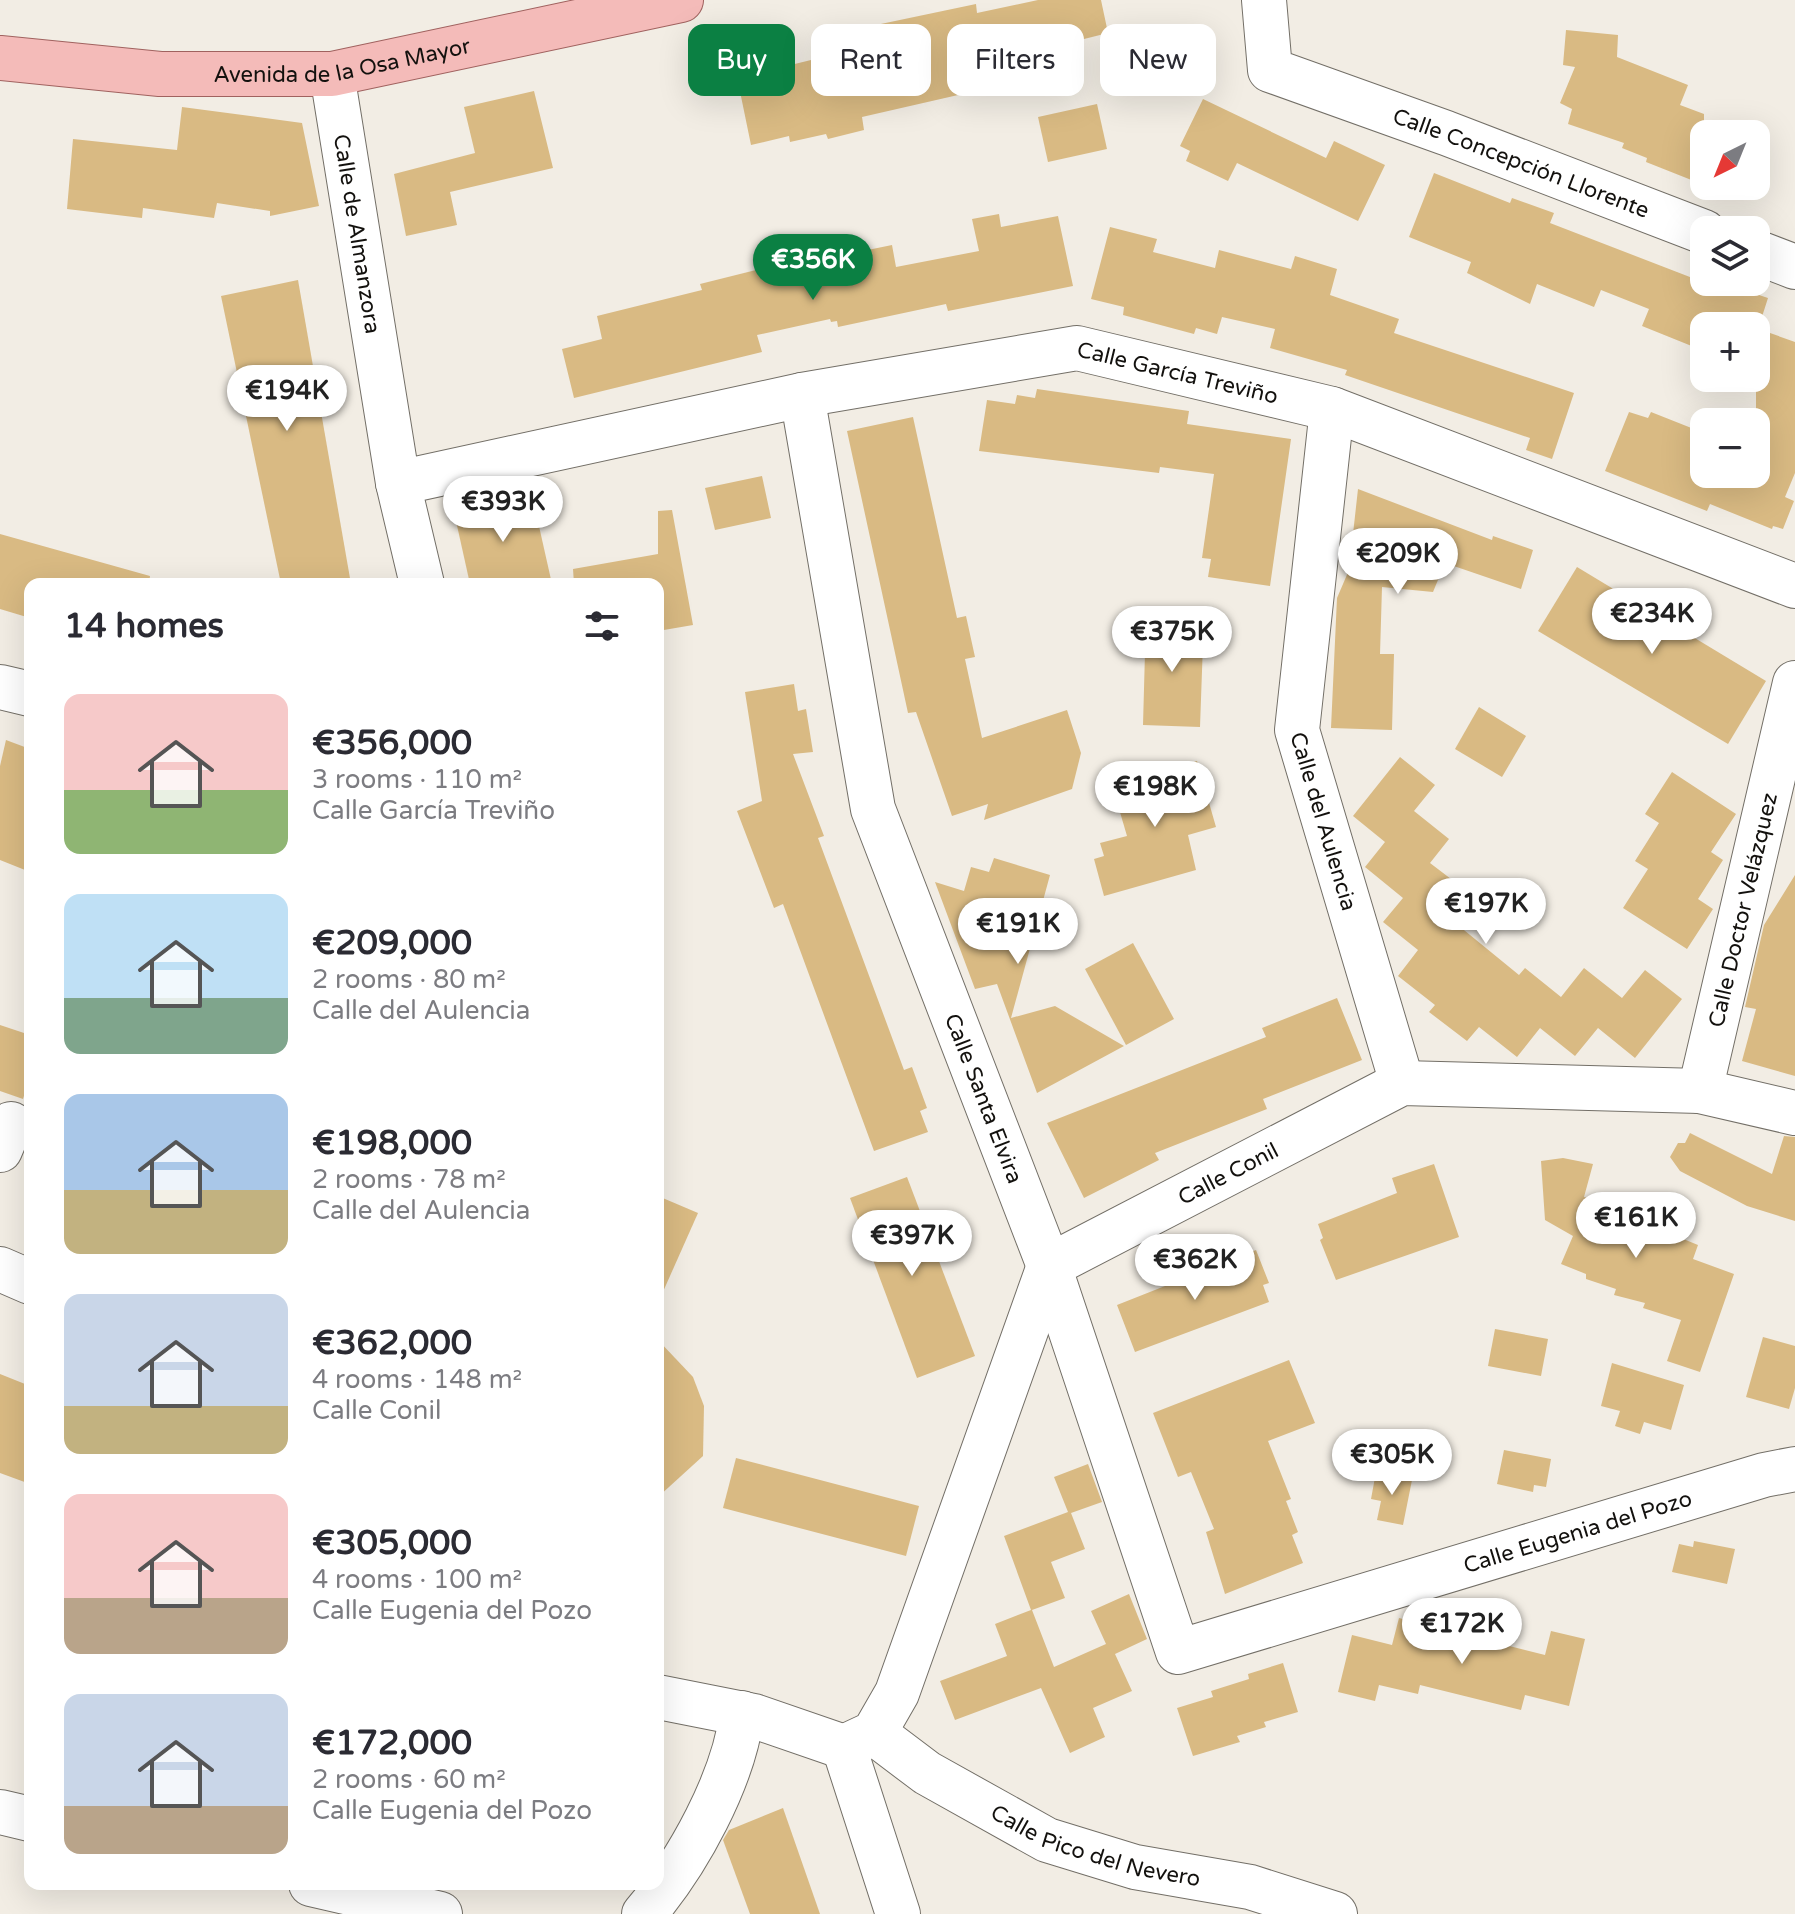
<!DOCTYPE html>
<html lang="en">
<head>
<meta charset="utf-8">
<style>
  body { margin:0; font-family:"Varela Round",sans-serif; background:#f2f2f3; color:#2b2b33; height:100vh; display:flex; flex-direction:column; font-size:30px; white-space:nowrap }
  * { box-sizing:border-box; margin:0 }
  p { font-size:26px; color:#7c7c81 }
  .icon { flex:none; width:44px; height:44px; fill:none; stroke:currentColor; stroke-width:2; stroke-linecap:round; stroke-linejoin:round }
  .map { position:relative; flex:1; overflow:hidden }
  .side { position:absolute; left:24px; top:578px; width:640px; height:1312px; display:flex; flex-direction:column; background:#fff; border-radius:16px; box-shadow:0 8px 32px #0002 }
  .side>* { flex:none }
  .banner { position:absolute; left:688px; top:24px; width:760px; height:72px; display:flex; gap:16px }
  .needle { width:52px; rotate:223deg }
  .controls { position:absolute; left:1690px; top:120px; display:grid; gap:16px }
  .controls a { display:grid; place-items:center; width:80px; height:80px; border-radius:16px; background:#fff; box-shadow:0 8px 32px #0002; font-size:40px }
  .price { position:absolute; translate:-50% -68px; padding:0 18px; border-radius:28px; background:#fff; color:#222; font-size:26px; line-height:52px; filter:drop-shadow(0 2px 4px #0008) }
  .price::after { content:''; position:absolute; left:50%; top:48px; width:24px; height:18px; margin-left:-12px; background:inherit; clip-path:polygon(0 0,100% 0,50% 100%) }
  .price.selected { background:#0b8043; color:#fff }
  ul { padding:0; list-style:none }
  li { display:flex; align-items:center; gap:24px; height:200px; padding:0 40px }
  li span { display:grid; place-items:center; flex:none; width:224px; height:160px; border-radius:16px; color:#555 }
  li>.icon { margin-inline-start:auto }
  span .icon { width:96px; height:96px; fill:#fffc; stroke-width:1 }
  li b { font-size:34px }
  h2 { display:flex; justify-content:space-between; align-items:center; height:96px; padding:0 40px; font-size:34px }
  .tag { padding:0 28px; border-radius:16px; background:#fff; box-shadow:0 8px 32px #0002; font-size:28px; line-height:72px }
  .tag.selected { background:#0b8043; color:#fff }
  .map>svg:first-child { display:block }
</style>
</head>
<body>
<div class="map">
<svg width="1795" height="1914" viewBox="0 0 1795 1914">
  <rect width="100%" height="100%" fill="#f2ede4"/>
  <!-- building -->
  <g fill="#d9ba83">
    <polygon points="1038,0 1101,0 1108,33 1060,45 1063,55 989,70 993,87 862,117 864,130 828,139 826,134 790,142 789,136 751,145 736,72 761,67 762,72 811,60 812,66 883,51 876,25 976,4 977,13"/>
    <polygon points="1566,30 1618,35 1617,57 1688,85 1680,105 1704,114 1704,185 1646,162 1647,158 1622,148 1624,143 1568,124 1572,109 1560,103 1575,67 1563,65"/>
    <polygon points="534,91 553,168 450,192 457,225 406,236 394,174 475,153 464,107"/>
    <polygon points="1203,99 1326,158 1334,141 1385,165 1358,221 1237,163 1228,181 1186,161 1190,151 1180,146"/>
    <polygon points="1097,104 1107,149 1048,162 1038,117"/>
    <polygon points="182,107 302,123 319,206 270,216 270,211 217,203 214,218 143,208 142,218 67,209 73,139 177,150"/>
    <polygon points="1434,173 1510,203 1512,198 1554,213 1550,223 1721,289 1723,283 1768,298 1759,326 1704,326 1704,351 1642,326 1649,309 1601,290 1594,307 1537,284 1530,304 1467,273 1471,262 1409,237"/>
    <polygon points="999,214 1001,227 1058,216 1073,286 948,311 946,304 838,327 837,321 831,322 830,319 757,335 762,352 574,398 562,349 602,339 597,316 702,290 700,284 776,265 774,257 820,248 821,254 857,246 858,252 892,245 896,267 979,251 972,219"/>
    <polygon points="1110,227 1157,239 1153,252 1215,268 1219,250 1291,269 1295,256 1337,269 1330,295 1399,319 1394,333 1574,393 1552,459 1526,450 1530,438 1345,375 1347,370 1270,348 1275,329 1222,317 1217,334 1196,328 1194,334 1123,315 1124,307 1091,299"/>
    <polygon points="298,280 351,584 281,584 221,296"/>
    <polygon points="1756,328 1795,342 1795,473 1785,497 1794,501 1783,529 1773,526 1772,529 1710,504 1707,511 1605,471 1629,412 1648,418 1651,412 1704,433 1704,474 1756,474"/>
    <polygon points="1037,389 1189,411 1187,424 1291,439 1270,586 1208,577 1211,559 1202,558 1214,474 1160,467 1159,473 979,451 987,400 1015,404 1017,395 1035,398"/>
    <polygon points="913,417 957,618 966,616 975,657 965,659 982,738 1067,710 1081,753 1072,789 984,820 988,804 952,816 916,712 908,713 847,431"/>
    <polygon points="762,476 771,518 715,530 705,488"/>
    <polygon points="1358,489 1492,540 1493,536 1533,550 1521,589 1445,563 1433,592 1382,587 1380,654 1394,654 1392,730 1331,728 1337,598 1349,570"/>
    <polygon points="532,495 552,584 470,584 454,512"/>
    <polygon points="672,510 693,625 658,631 658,584 574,584 573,569 658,554 658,511"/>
    <polygon points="0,534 150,576 149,584 30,584 30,618 0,609"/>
    <polygon points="1577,567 1766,681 1728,744 1538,631"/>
    <polygon points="1146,616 1189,618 1189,642 1203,643 1200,727 1143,725"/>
    <polygon points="794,684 798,711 806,709 813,752 793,754 824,836 818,838 904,1070 912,1067 927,1108 920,1111 928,1132 874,1151 783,904 774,908 737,811 762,801 745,692"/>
    <polygon points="1479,707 1526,736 1502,777 1455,749"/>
    <polygon points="6,740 30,749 30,872 0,860 0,766"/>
    <polygon points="1400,757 1435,785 1414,811 1449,839 1430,863 1468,892 1448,917 1519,975 1525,968 1561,997 1584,968 1622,998 1645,970 1682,999 1635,1058 1598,1028 1575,1056 1540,1028 1517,1057 1479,1027 1467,1041 1429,1012 1435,1005 1398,976 1418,950 1383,922 1403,898 1365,867 1385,842 1353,816"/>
    <polygon points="1197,761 1216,827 1188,835 1196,870 1104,896 1094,859 1104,856 1100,843 1127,836 1112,785"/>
    <polygon points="1672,772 1736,814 1711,852 1723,860 1698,899 1713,909 1687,949 1623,908 1648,869 1635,861 1659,823 1645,814"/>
    <polygon points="994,858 1050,875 1011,1018 1055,1006 1124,1046 1037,1093 997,984 975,989 935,882 964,891 971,867 989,872"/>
    <polygon points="1795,875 1795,1076 1742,1061 1756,1009 1745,1007 1764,925"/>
    <polygon points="1133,943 1174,1019 1126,1045 1085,969"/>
    <polygon points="1337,998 1362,1060 1263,1099 1267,1109 1155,1153 1159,1160 1084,1198 1047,1123 1266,1037 1262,1028"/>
    <polygon points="0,1025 30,1035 30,1077 23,1099 0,1091"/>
    <polygon points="1690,1133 1772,1174 1784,1136 1795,1137 1795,1221 1747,1206 1680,1171 1670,1157 1678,1143 1685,1143"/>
    <polygon points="1563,1158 1593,1164 1584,1197 1637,1214 1649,1225 1698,1245 1693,1259 1734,1274 1700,1372 1667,1361 1681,1320 1643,1308 1645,1303 1614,1295 1616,1289 1586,1279 1586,1274 1561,1264 1573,1236 1545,1220 1541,1161"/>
    <polygon points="1434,1164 1459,1237 1336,1280 1320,1240 1323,1238 1318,1224 1397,1193 1392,1178"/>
    <polygon points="907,1177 975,1356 917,1378 850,1198"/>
    <polygon points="658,1196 698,1213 658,1303"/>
    <polygon points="1256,1250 1269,1283 1263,1285 1269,1302 1135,1352 1117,1305"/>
    <polygon points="1495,1329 1548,1339 1541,1376 1488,1366"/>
    <polygon points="1763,1337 1795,1346 1795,1388 1789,1409 1746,1397"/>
    <polygon points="658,1340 693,1377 704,1406 703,1456 658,1497"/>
    <polygon points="1289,1360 1315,1423 1268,1441 1291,1499 1286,1501 1298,1532 1292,1535 1303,1563 1225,1594 1206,1532 1214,1529 1191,1472 1178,1477 1153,1413"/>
    <polygon points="1612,1363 1684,1385 1671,1430 1644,1422 1640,1434 1615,1426 1620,1411 1601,1406"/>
    <polygon points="0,1374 30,1386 30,1484 0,1473"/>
    <polygon points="1504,1450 1551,1459 1546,1487 1534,1485 1533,1492 1497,1484"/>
    <polygon points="736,1458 919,1506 906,1556 723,1508"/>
    <polygon points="1088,1464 1102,1502 1071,1513 1085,1549 1051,1562 1065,1598 1032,1610 1054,1667 1106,1644 1091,1611 1129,1594 1147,1639 1115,1654 1132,1691 1093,1708 1105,1737 1070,1753 1041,1688 955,1720 940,1681 1007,1656 995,1624 1031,1610 1004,1536 1068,1512 1054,1477"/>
    <polygon points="1376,1472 1412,1480 1403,1525 1377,1520 1381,1501 1371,1499"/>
    <polygon points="1694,1541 1735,1549 1727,1584 1672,1572 1679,1544 1693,1547"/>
    <polygon points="1399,1618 1545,1655 1551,1631 1585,1639 1569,1706 1525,1695 1521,1710 1420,1685 1418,1694 1379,1685 1375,1701 1338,1692 1352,1635 1392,1645"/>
    <polygon points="1283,1663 1298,1712 1264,1722 1266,1727 1237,1736 1240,1742 1193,1756 1177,1708 1213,1697 1211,1691 1249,1679 1248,1674"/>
    <polygon points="783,1808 820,1914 750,1914 723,1840 729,1830"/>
  </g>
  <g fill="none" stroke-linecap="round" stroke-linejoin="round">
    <defs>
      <g id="minor">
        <path id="s1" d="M1264,0L1270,70L1446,133L1704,232"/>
        <path id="s2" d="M332,74L398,483L422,584"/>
        <polyline points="1756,252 1795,267"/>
        <path id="s3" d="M802,395L873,809L1049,1266L1178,1652L1764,1475L1795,1469"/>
        <path id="s4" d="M1332,409L1297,730L1402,1083"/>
        <path id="s5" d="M398,483L802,395L1077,348L1332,409L1795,586"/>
        <polyline points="0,687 30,694"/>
        <path id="s6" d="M1700,1091L1795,683"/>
        <polyline points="0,1150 11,1124"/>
        <polyline points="0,1269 30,1282"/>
        <polyline points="658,1697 754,1716 844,1747"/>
        <path id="s7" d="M874,1733L927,1773L1047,1840L1135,1867L1250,1887L1335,1914"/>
        <path id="s8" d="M844,1747L874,1733L897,1693L1049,1266L1402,1083L1700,1091L1795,1113"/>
        <polyline points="844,1747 898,1914"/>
        <polyline points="0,1812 30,1819"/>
        <polyline points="311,1884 440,1914"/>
        <path d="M644,1914C688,1863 734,1779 742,1713"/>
      </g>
      <g id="major">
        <path id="s9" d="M0,58L160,74H332L681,0"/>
      </g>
    </defs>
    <!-- minor casing -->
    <use href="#minor" stroke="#736f67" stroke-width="46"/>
    <!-- major casing -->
    <use href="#major" stroke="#a0625f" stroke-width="46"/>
    <!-- minor -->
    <use href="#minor" stroke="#fff" stroke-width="44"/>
    <!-- major -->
    <use href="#major" stroke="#f4bbb9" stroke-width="44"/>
  </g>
  <g text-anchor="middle" stroke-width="7" stroke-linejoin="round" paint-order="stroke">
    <!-- street labels -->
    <g font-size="22" fill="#13110e" stroke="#fffbf3">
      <text dy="8" stroke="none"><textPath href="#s9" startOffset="344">Avenida de la Osa Mayor</textPath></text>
      <text dy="8" stroke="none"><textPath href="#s1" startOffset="338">Calle Concepción Llorente</textPath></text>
      <text dy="8" stroke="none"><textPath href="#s2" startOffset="162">Calle de Almanzora</textPath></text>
      <text dy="8" stroke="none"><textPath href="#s5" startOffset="796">Calle García Treviño</textPath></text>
      <text dy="8" stroke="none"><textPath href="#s4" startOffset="418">Calle del Aulencia</textPath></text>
      <text dy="8" stroke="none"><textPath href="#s6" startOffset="186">Calle Doctor Velázquez</textPath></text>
      <text dy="8" stroke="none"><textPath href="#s3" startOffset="730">Calle Santa Elvira</textPath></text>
      <text dy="8" stroke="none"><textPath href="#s8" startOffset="734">Calle Conil</textPath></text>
      <text dy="8" stroke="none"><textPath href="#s3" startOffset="1734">Calle Eugenia del Pozo</textPath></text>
      <text dy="8" stroke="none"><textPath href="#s7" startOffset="252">Calle Pico del Nevero</textPath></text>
    </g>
  </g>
</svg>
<div class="controls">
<a><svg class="needle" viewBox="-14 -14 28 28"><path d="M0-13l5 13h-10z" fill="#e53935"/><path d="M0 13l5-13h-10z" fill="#7c7c81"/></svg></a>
<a><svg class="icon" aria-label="layers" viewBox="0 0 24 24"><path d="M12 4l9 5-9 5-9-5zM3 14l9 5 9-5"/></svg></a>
<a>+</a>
<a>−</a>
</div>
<b class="price selected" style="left:813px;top:302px">€356K</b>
<b class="price" style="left:287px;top:433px">€194K</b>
<b class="price" style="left:503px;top:544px">€393K</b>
<b class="price" style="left:1398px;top:596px">€209K</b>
<b class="price" style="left:1652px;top:656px">€234K</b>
<b class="price" style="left:1172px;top:674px">€375K</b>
<b class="price" style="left:1155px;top:829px">€198K</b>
<b class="price" style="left:1486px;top:946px">€197K</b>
<b class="price" style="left:1018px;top:966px">€191K</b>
<b class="price" style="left:1636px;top:1260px">€161K</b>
<b class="price" style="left:912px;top:1278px">€397K</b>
<b class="price" style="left:1195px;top:1302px">€362K</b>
<b class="price" style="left:1392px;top:1497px">€305K</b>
<b class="price" style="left:1462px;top:1666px">€172K</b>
<div class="banner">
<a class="tag selected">Buy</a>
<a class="tag">Rent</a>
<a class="tag">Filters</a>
<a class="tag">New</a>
</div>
<section class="side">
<h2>14 homes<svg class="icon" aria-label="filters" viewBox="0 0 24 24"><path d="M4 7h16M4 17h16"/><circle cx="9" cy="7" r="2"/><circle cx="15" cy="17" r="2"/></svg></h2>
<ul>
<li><span style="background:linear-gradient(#f6c9c9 60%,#8fb573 0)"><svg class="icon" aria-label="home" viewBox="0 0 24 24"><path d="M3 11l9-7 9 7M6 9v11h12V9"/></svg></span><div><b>€356,000</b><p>3 rooms · 110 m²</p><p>Calle García Treviño</p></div></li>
<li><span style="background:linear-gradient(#bfe0f5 65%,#7fa58c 0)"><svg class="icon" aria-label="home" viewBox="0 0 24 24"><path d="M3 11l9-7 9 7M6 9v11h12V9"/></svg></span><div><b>€209,000</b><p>2 rooms · 80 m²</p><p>Calle del Aulencia</p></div></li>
<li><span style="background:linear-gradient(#a9c7e8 60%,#c2b280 0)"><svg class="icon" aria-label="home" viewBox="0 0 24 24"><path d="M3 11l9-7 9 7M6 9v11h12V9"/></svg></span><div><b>€198,000</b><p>2 rooms · 78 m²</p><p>Calle del Aulencia</p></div></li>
<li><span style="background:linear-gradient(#c9d6e8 70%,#c2b280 0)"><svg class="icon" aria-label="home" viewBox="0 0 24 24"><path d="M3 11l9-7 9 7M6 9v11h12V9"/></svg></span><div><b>€362,000</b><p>4 rooms · 148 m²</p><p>Calle Conil</p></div></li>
<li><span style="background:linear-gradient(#f6c9c9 65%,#b9a48a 0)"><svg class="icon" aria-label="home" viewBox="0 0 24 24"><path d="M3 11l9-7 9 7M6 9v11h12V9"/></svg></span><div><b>€305,000</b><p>4 rooms · 100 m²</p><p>Calle Eugenia del Pozo</p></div></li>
<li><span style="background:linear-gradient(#c9d6e8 70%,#b9a48a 0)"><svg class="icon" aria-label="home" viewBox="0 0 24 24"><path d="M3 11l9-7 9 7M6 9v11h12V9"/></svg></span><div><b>€172,000</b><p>2 rooms · 60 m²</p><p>Calle Eugenia del Pozo</p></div></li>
</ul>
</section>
</div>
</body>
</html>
